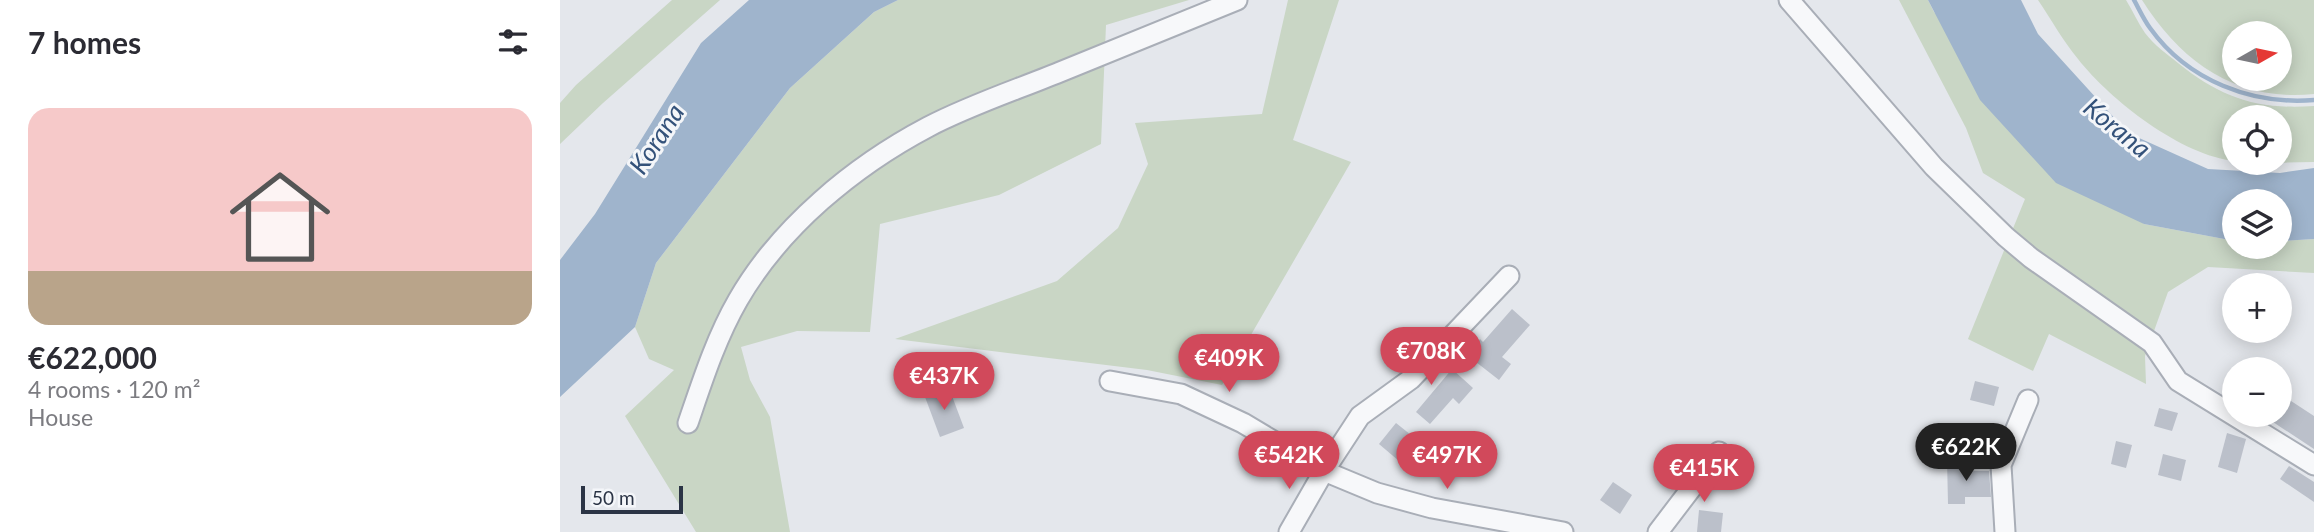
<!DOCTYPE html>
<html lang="en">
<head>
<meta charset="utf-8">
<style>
  body { margin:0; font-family:Lato,sans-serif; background:#f7f7f7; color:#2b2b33; height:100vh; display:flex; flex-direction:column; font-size:26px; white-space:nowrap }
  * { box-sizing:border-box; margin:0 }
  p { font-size:23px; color:#7c7c81 }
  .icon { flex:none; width:38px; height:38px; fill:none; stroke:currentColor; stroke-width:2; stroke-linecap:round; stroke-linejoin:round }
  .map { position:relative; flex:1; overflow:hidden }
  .details { display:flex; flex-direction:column; background:#fff; width:560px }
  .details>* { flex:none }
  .needle { width:46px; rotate:81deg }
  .fabs { position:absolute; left:1662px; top:21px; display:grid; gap:14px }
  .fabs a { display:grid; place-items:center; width:70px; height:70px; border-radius:50%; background:#fff; box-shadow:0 4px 18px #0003; font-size:35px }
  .scale { position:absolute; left:21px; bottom:18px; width:102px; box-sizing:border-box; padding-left:7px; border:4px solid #2b3445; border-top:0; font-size:19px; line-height:24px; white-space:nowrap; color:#2b3445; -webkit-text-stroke:5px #f4f6f9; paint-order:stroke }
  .price { position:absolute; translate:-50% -60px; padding:0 16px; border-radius:24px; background:#d1495b; color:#fff; font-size:23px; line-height:46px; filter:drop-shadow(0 2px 4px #0008) }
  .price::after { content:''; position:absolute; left:50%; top:42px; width:21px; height:16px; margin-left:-10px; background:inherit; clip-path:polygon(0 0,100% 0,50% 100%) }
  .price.on { background:#222; color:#fff }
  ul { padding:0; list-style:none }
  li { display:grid; align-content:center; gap:14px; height:371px; padding:0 28px }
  li span { display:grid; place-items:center; height:217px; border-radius:21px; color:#555 }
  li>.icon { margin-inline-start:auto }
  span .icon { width:126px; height:126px; fill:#fffc; stroke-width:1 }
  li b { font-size:30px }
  h2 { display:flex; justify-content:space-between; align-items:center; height:84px; padding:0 28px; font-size:30px }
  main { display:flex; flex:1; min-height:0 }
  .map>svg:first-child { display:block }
</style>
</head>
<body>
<main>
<section class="details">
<h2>7 homes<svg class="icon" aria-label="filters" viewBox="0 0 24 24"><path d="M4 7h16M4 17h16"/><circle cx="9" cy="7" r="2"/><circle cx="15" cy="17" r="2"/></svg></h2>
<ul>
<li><span style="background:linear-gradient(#f6c9c9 75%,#b9a48a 0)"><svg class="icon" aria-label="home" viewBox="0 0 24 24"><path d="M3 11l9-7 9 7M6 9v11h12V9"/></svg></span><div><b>€622,000</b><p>4 rooms · 120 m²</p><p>House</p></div></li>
</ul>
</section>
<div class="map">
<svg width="1754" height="532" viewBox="0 0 1754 532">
  <rect width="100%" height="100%" fill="#e4e7ec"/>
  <!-- green -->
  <g fill="#c9d6c5" fill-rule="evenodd">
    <polygon points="112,0 160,0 43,103 0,144 0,103 16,85"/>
    <polygon points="338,0 629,0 546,25 541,144 439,195 320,224 310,332 237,331 181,347 190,380 210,417 230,532 136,532 65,416 114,370 89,359 75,327 96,263 230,88 314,12"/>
    <polygon points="728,0 779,0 733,140 791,162 662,385 587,370 335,339 497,281 558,228 588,164 575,123 702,114"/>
    <polygon points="1339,0 1368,0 1374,12 1584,224 1675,241 1675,247 1720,247 1720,241 1754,239 1754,273 1648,267 1608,292 1585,356 1586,384 1489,334 1473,371 1408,339 1465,199 1423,173 1406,128"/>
    <path d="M1478,0H1566C1573,11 1578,23 1585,33C1594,45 1607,54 1618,63C1661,98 1698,110 1754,106V162L1689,163H1720V117H1675V161C1622,156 1550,100 1518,59C1503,41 1491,19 1478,0Z"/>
    <path d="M1582,0H1754V94C1677,102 1622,63 1582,0ZM1675,33H1720V79H1675Z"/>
  </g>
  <!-- water -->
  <g fill="#9fb4cc">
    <polygon points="189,0 338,0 314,12 230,88 96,263 75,327 0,397 0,260 35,214 141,43"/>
    <polygon points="1368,0 1461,0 1478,34 1568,133 1648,169 1720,173 1754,168 1754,239 1720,241 1720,201 1675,201 1675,241 1584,224 1496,183 1420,100"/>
  </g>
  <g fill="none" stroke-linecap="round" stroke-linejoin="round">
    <!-- stream -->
    <path stroke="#9fb4cc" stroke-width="4.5" d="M1574,0C1579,9 1584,20 1590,28C1628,81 1692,105 1754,100"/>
  </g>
  <!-- building -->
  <g fill="#bbc0ca">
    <polygon points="952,309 970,325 942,357 951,364 939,380 907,355 920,339 923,342"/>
    <polygon points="892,369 913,388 899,404 893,398 870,424 856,412"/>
    <polygon points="1415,381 1439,387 1434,406 1410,400"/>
    <polygon points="389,388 404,428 380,437 365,397"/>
    <polygon points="1728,399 1754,416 1754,449 1713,422 1720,415"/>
    <polygon points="1599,408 1618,413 1612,431 1594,426"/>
    <polygon points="836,423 856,439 839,461 819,444"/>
    <polygon points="1410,423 1436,426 1433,452 1408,450"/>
    <polygon points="1667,433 1686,439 1677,473 1658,467"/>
    <polygon points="1556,441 1572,445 1566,468 1551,464"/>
    <polygon points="1603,454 1626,460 1621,481 1598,475"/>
    <polygon points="1387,459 1404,459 1404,471 1429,471 1431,497 1405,497 1405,504 1388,504"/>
    <polygon points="1729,466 1754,482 1754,502 1720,479"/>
    <polygon points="1053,482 1072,495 1060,514 1040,500"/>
    <polygon points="1139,510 1163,513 1161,532 1137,532"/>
  </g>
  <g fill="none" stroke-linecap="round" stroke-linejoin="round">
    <defs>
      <g id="minor">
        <polyline points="1229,0 1374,167 1446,237 1471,258 1592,343 1618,381 1754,465"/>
        <polyline points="550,381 621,394 683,423 764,471 817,493 872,508 1003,532"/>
        <path d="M128,423C142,382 156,338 178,300C220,227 294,166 368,127C410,105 456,90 500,72C559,48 618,24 677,0"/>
        <polyline points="729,532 764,471 800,416 851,379 949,276"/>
        <polyline points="1098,532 1159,452"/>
        <polyline points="1445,532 1441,465 1468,400"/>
      </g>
    </defs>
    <!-- minor casing -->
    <use href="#minor" stroke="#a9aeb7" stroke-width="23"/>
    <!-- minor -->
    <use href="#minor" stroke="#f7f8fa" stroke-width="19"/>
  </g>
  <g text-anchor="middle" stroke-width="6" stroke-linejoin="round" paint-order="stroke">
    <!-- water labels -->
    <g font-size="26" font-style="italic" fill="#34527a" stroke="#f4f6f9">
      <text transform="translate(1557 128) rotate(39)" y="9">Korana</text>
      <text transform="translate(97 139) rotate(-57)" y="9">Korana</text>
    </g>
  </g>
</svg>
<div class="fabs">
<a><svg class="needle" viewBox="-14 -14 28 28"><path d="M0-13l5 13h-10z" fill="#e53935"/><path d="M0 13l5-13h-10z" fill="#7c7c81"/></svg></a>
<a><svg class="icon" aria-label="locate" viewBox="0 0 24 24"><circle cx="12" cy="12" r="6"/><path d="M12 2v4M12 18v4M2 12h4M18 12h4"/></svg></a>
<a><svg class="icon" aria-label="layers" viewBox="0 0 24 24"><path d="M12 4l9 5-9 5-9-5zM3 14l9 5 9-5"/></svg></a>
<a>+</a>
<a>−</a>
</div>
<div class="scale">50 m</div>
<b class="price" style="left:871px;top:387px">€708K</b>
<b class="price" style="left:669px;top:394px">€409K</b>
<b class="price" style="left:384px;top:412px">€437K</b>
<b class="price on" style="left:1406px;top:483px">€622K</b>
<b class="price" style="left:729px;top:491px">€542K</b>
<b class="price" style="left:887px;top:491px">€497K</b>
<b class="price" style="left:1144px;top:504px">€415K</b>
</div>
</main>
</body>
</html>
